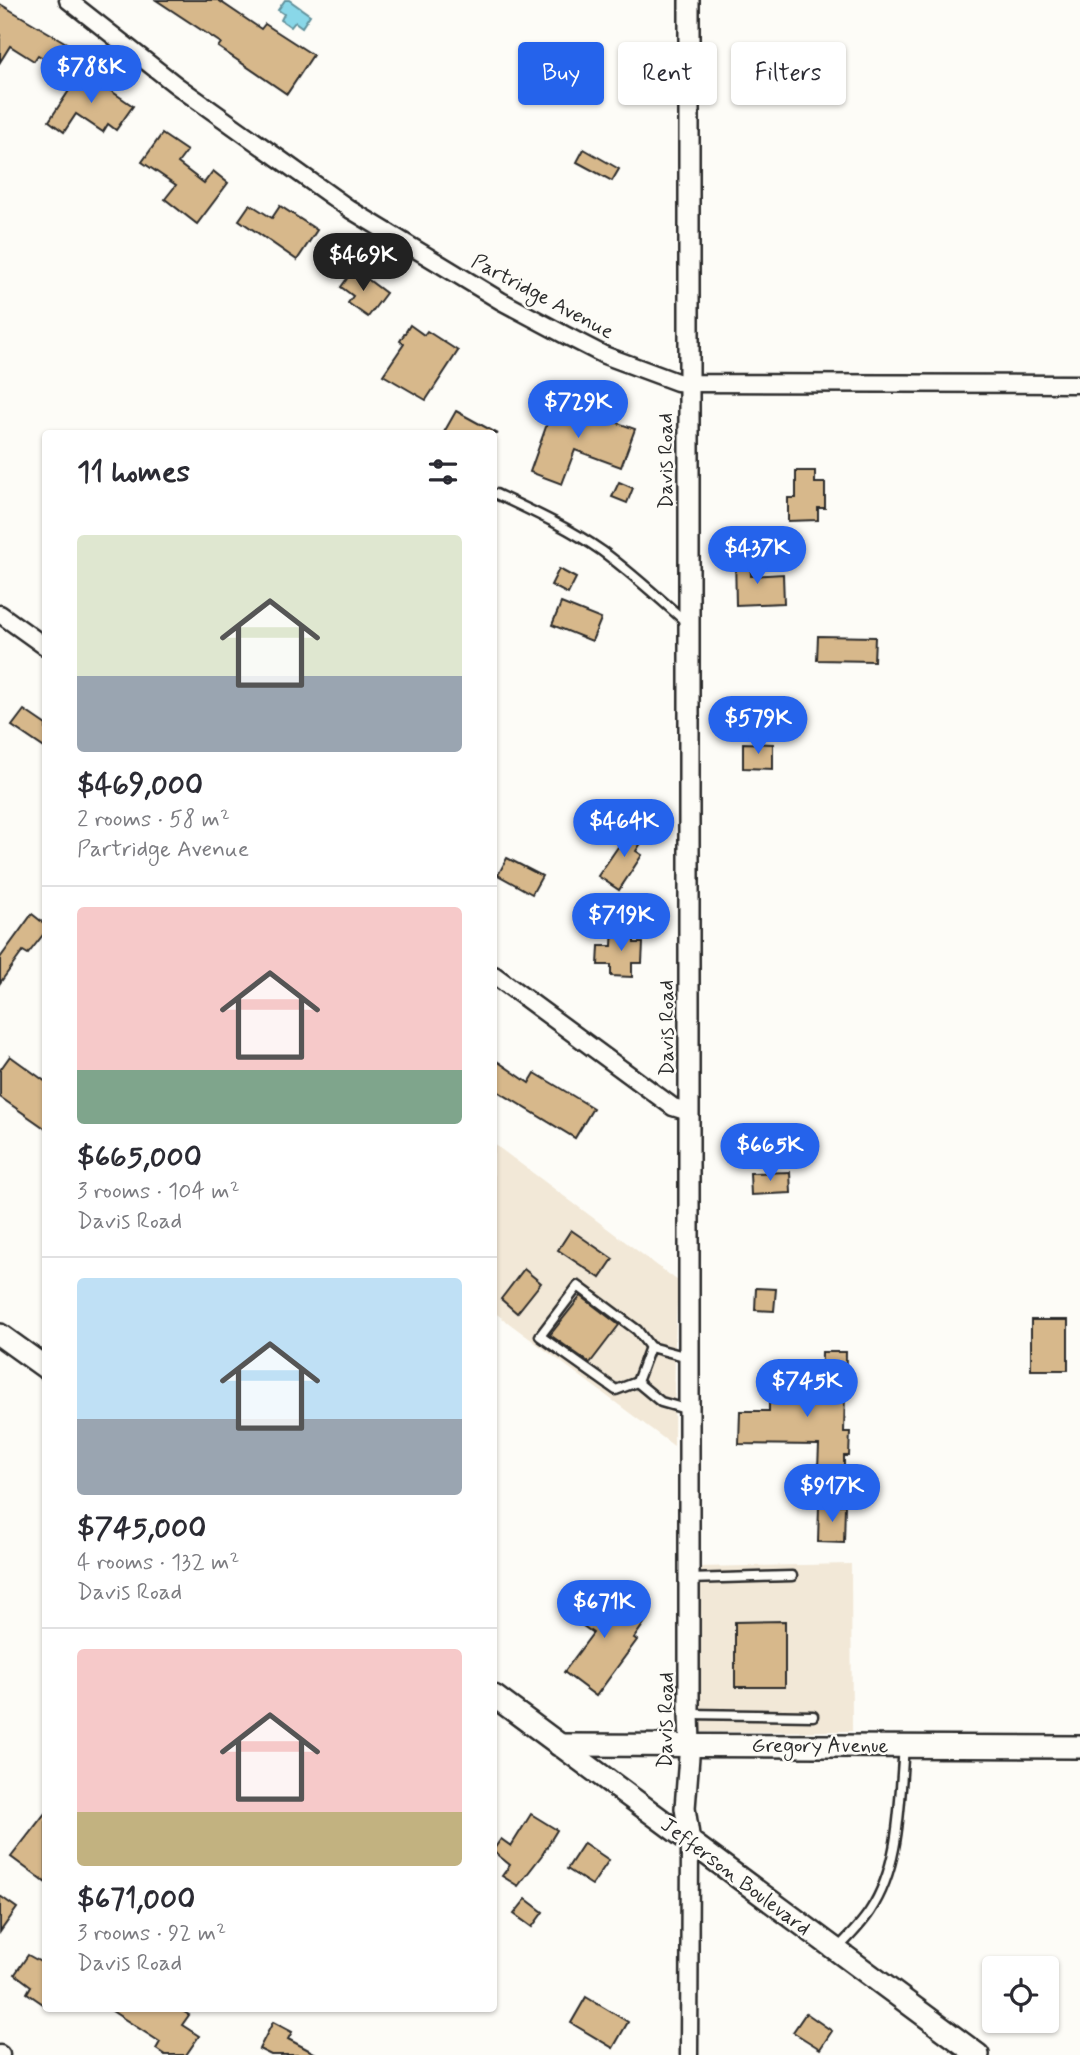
<!DOCTYPE html>
<html lang="en">
<head>
<meta charset="utf-8">
<style>
  body { margin:0; font-family:Mynerve,sans-serif; background:#f7f7f7; color:#2b2b33; height:100vh; display:flex; flex-direction:column; font-size:26px; white-space:nowrap }
  * { box-sizing:border-box; margin:0 }
  p { font-size:23px; color:#7c7c81 }
  .icon { flex:none; width:38px; height:38px; fill:none; stroke:currentColor; stroke-width:2; stroke-linecap:round; stroke-linejoin:round }
  .map { position:relative; flex:1; overflow:hidden }
  .panel { position:absolute; left:42px; top:430px; width:455px; height:1582px; display:flex; flex-direction:column; background:#fff; border-radius:7px; box-shadow:0 2px 5px #0004 }
  .panel>* { flex:none }
  .hud { position:absolute; left:518px; top:42px; width:457px; height:63px; display:flex; gap:14px }
  .fabs { position:absolute; left:982px; top:1956px; display:grid; gap:14px }
  .fabs a { display:grid; place-items:center; width:77px; height:77px; border-radius:7px; background:#fff; box-shadow:0 2px 5px #0004; font-size:35px }
  .price { position:absolute; translate:-50% -60px; padding:0 16px; border-radius:24px; background:#2563eb; color:#fff; font-size:23px; line-height:46px; filter:drop-shadow(0 2px 4px #0008) }
  .price::after { content:''; position:absolute; left:50%; top:42px; width:21px; height:16px; margin-left:-10px; background:inherit; clip-path:polygon(0 0,100% 0,50% 100%) }
  .price.current { background:#222; color:#fff }
  ul { padding:0; list-style:none }
  li { display:grid; align-content:center; gap:14px; height:371px; padding:0 35px }
  li+li { border-top:2px solid #e1e1e2 }
  li span { display:grid; place-items:center; height:217px; border-radius:7px; color:#555 }
  li>.icon { margin-inline-start:auto }
  span .icon { width:126px; height:126px; fill:#fffc; stroke-width:1 }
  li b { font-size:30px }
  h2 { display:flex; justify-content:space-between; align-items:center; height:84px; padding:0 35px; font-size:30px }
  .tag { padding:0 24px; border-radius:7px; background:#fff; box-shadow:0 2px 5px #0004; font-size:24px; line-height:63px }
  .tag.current { background:#2563eb; color:#fff }
  .map>svg:first-child { display:block }
</style>
</head>
<body>
<div class="map">
<svg width="1080" height="2055" viewBox="0 0 1080 2055">
  <rect width="100%" height="100%" fill="#fdfcf7"/>
  <filter id="ink" filterUnits="userSpaceOnUse"><feTurbulence type="fractalNoise" baseFrequency=".0143" numOctaves="2"/><feDisplacementMap in="SourceGraphic" scale="14" xChannelSelector="R" yChannelSelector="G"/><feConvolveMatrix kernelMatrix="1 2 1 2 8 2 1 2 1" color-interpolation-filters="sRGB"/></filter>
  <g filter="url(#ink)">
    <!-- built -->
    <g fill="#f2e8d7">
      <polygon points="494,1144 678,1281 675,1343 674,1446 494,1312"/>
      <polygon points="851,1564 852,1731 700,1732 698,1567"/>
    </g>
    <!-- water -->
    <polygon fill="#89d7e8" stroke="#63929c" stroke-width="2" points="285,0 289,0 310,15 302,27 295,22 291,27 281,20 284,14 278,10"/>
    <!-- building -->
    <g fill="#d7b88b" stroke="#2b2b2b" stroke-width="2">
      <polygon points="156,0 218,0 261,29 265,24 313,55 287,94 218,47 221,43"/>
      <polygon points="0,4 68,44 55,65 38,55 34,61 10,46 0,62"/>
      <polygon points="82,71 133,106 116,130 108,124 103,132 76,114 64,132 49,121"/>
      <polygon points="162,134 187,151 178,163 204,183 213,171 228,183 197,224 165,199 176,185 142,162"/>
      <polygon points="584,149 619,169 612,181 577,162"/>
      <polygon points="250,204 272,218 280,206 317,230 297,260 239,220"/>
      <polygon points="354,269 386,293 368,317 348,303 353,296 341,287"/>
      <polygon points="410,325 424,335 427,331 458,351 426,400 383,375 404,344 400,341"/>
      <polygon points="570,397 584,402 581,410 635,429 621,467 575,450 562,484 530,472 547,424 544,423 553,399 567,404"/>
      <polygon points="456,411 498,434 443,434"/>
      <polygon points="796,471 815,471 815,483 825,483 825,508 818,508 818,520 788,521 788,498 796,498"/>
      <polygon points="619,482 633,488 627,503 612,497"/>
      <polygon points="735,557 750,557 751,576 783,574 784,603 736,605"/>
      <polygon points="559,569 576,578 568,594 551,585"/>
      <polygon points="561,603 601,619 592,641 552,625"/>
      <polygon points="818,636 875,637 874,661 817,660"/>
      <polygon points="24,710 46,725 46,749 12,726"/>
      <polygon points="743,743 773,744 773,769 743,768"/>
      <polygon points="633,825 647,834 636,851 642,855 619,890 598,876"/>
      <polygon points="507,858 542,876 532,894 498,875"/>
      <polygon points="32,914 46,925 46,931 28,954 23,951 0,983 0,958"/>
      <polygon points="613,927 634,928 634,943 643,943 642,963 632,963 632,977 611,976 611,965 598,965 599,946 612,946"/>
      <polygon points="10,1056 46,1082 46,1129 0,1097 0,1070"/>
      <polygon points="494,1059 529,1083 535,1073 593,1108 575,1138 494,1089"/>
      <polygon points="790,1172 791,1193 751,1195 750,1173"/>
      <polygon points="571,1230 613,1259 600,1278 558,1250"/>
      <polygon points="524,1269 541,1283 517,1313 501,1299"/>
      <polygon points="756,1288 776,1289 774,1311 755,1310"/>
      <polygon points="581,1296 619,1325 590,1363 550,1335"/>
      <rect x="1031" y="1320" width="37" height="50"/>
      <polygon points="822,1352 846,1352 844,1432 850,1432 849,1456 844,1456 844,1469 818,1468 819,1445 739,1444 740,1411 769,1411 769,1403 821,1404"/>
      <polygon points="819,1505 845,1505 844,1543 818,1542"/>
      <polygon points="601,1586 647,1619 634,1638 637,1640 596,1696 564,1672 593,1633 573,1619 582,1606 586,1609"/>
      <polygon points="785,1621 785,1687 735,1687 735,1622"/>
      <polygon points="46,1812 46,1883 11,1857"/>
      <polygon points="531,1814 557,1830 542,1855 518,1886 502,1876 510,1865 494,1852 494,1849 501,1839 511,1846"/>
      <polygon points="584,1843 609,1860 592,1885 567,1869"/>
      <polygon points="0,1896 17,1908 0,1932"/>
      <polygon points="526,1899 543,1912 532,1927 514,1914"/>
      <polygon points="28,1955 46,1965 46,2006 27,1993 31,1986 15,1974"/>
      <polygon points="586,1997 628,2022 613,2048 571,2023"/>
      <polygon points="109,2009 179,2009 189,2015 182,2025 199,2036 186,2055 165,2055 156,2049 160,2042"/>
      <polygon points="806,2013 832,2031 820,2049 793,2032"/>
      <polygon points="273,2022 292,2032 288,2039 318,2055 271,2055 259,2049"/>
    </g>
    <g fill="none" stroke-linecap="round" stroke-linejoin="round">
      <defs>
        <g id="service">
          <path d="M496,494C532,511 569,528 602,551C632,573 659,598 686,622"/>
          <polyline points="688,1357 650,1347 637,1382 661,1402 689,1410"/>
          <polyline points="637,1382 616,1390 540,1336 578,1286 637,1330 650,1347"/>
          <polyline points="689,1579 792,1576"/>
          <polyline points="689,1714 813,1716"/>
          <path d="M838,1948C850,1936 861,1925 870,1911C901,1864 899,1802 904,1747"/>
        </g>
        <g id="minor">
          <polyline points="68,0 176,85 351,210 501,301 565,335 604,355 677,382 688,383 1080,384"/>
          <polyline points="0,614 46,647"/>
          <polyline points="494,975 673,1107 689,1112"/>
          <polyline points="0,2054 1,2055"/>
          <polyline points="689,2055 690,1842"/>
        </g>
        <polyline id="tertiary" points="689,0 689,1714 690,1744 685,1808 690,1842"/>
        <g id="secondary">
          <polyline points="0,1335 46,1368"/>
          <polyline points="494,1696 978,2055"/>
          <polyline points="559,1745 1080,1747"/>
        </g>
      </defs>
      <!-- service casing -->
      <use href="#service" stroke="#2b2b2b" stroke-width="13"/>
      <!-- minor casing -->
      <use href="#minor" stroke="#2b2b2b" stroke-width="21"/>
      <!-- tertiary casing -->
      <use href="#tertiary" stroke="#2b2b2b" stroke-width="24"/>
      <!-- secondary casing -->
      <use href="#secondary" stroke="#2b2b2b" stroke-width="26"/>
      <!-- service -->
      <use href="#service" stroke="#fdfcf7" stroke-width="8"/>
      <!-- minor -->
      <use href="#minor" stroke="#fdfcf7" stroke-width="16"/>
      <!-- tertiary -->
      <use href="#tertiary" stroke="#fdfcf7" stroke-width="19"/>
      <!-- secondary -->
      <use href="#secondary" stroke="#fdfcf7" stroke-width="21"/>
    </g>
  </g>
  <g text-anchor="middle" stroke-width="5" stroke-linejoin="round" paint-order="stroke">
    <!-- street labels -->
    <g font-size="21" fill="#2b2b2b" stroke="#fdfcf7">
      <text transform="translate(543 296) rotate(28)" y="7">Partridge Avenue</text>
      <text transform="translate(665 461) rotate(-90)" y="7">Davis Road</text>
      <text transform="translate(666 1028) rotate(-90)" y="7">Davis Road</text>
      <text transform="translate(665 1720) rotate(-89)" y="7">Davis Road</text>
      <text x="820" y="1752">Gregory Avenue</text>
      <text transform="translate(736 1876) rotate(37)" y="7">Jefferson Boulevard</text>
    </g>
  </g>
</svg>
<div class="fabs">
<a><svg class="icon" aria-label="locate" viewBox="0 0 24 24"><circle cx="12" cy="12" r="6"/><path d="M12 2v4M12 18v4M2 12h4M18 12h4"/></svg></a>
</div>
<b class="price" style="left:91px;top:105px">$788K</b>
<b class="price current" style="left:363px;top:293px">$469K</b>
<b class="price" style="left:578px;top:440px">$729K</b>
<b class="price" style="left:757px;top:586px">$437K</b>
<b class="price" style="left:758px;top:756px">$579K</b>
<b class="price" style="left:624px;top:859px">$464K</b>
<b class="price" style="left:621px;top:953px">$719K</b>
<b class="price" style="left:770px;top:1183px">$665K</b>
<b class="price" style="left:807px;top:1419px">$745K</b>
<b class="price" style="left:832px;top:1524px">$917K</b>
<b class="price" style="left:604px;top:1640px">$671K</b>
<div class="hud">
<a class="tag current">Buy</a>
<a class="tag">Rent</a>
<a class="tag">Filters</a>
</div>
<section class="panel">
<h2>11 homes<svg class="icon" aria-label="filters" viewBox="0 0 24 24"><path d="M4 7h16M4 17h16"/><circle cx="9" cy="7" r="2"/><circle cx="15" cy="17" r="2"/></svg></h2>
<ul>
<li><span style="background:linear-gradient(#dfe7d0 65%,#9aa5b1 0)"><svg class="icon" aria-label="home" viewBox="0 0 24 24"><path d="M3 11l9-7 9 7M6 9v11h12V9"/></svg></span><div><b>$469,000</b><p>2 rooms · 58 m²</p><p>Partridge Avenue</p></div></li>
<li><span style="background:linear-gradient(#f6c9c9 75%,#7fa58c 0)"><svg class="icon" aria-label="home" viewBox="0 0 24 24"><path d="M3 11l9-7 9 7M6 9v11h12V9"/></svg></span><div><b>$665,000</b><p>3 rooms · 104 m²</p><p>Davis Road</p></div></li>
<li><span style="background:linear-gradient(#bfe0f5 65%,#9aa5b1 0)"><svg class="icon" aria-label="home" viewBox="0 0 24 24"><path d="M3 11l9-7 9 7M6 9v11h12V9"/></svg></span><div><b>$745,000</b><p>4 rooms · 132 m²</p><p>Davis Road</p></div></li>
<li><span style="background:linear-gradient(#f6c9c9 75%,#c2b280 0)"><svg class="icon" aria-label="home" viewBox="0 0 24 24"><path d="M3 11l9-7 9 7M6 9v11h12V9"/></svg></span><div><b>$671,000</b><p>3 rooms · 92 m²</p><p>Davis Road</p></div></li>
</ul>
</section>
</div>
</body>
</html>
